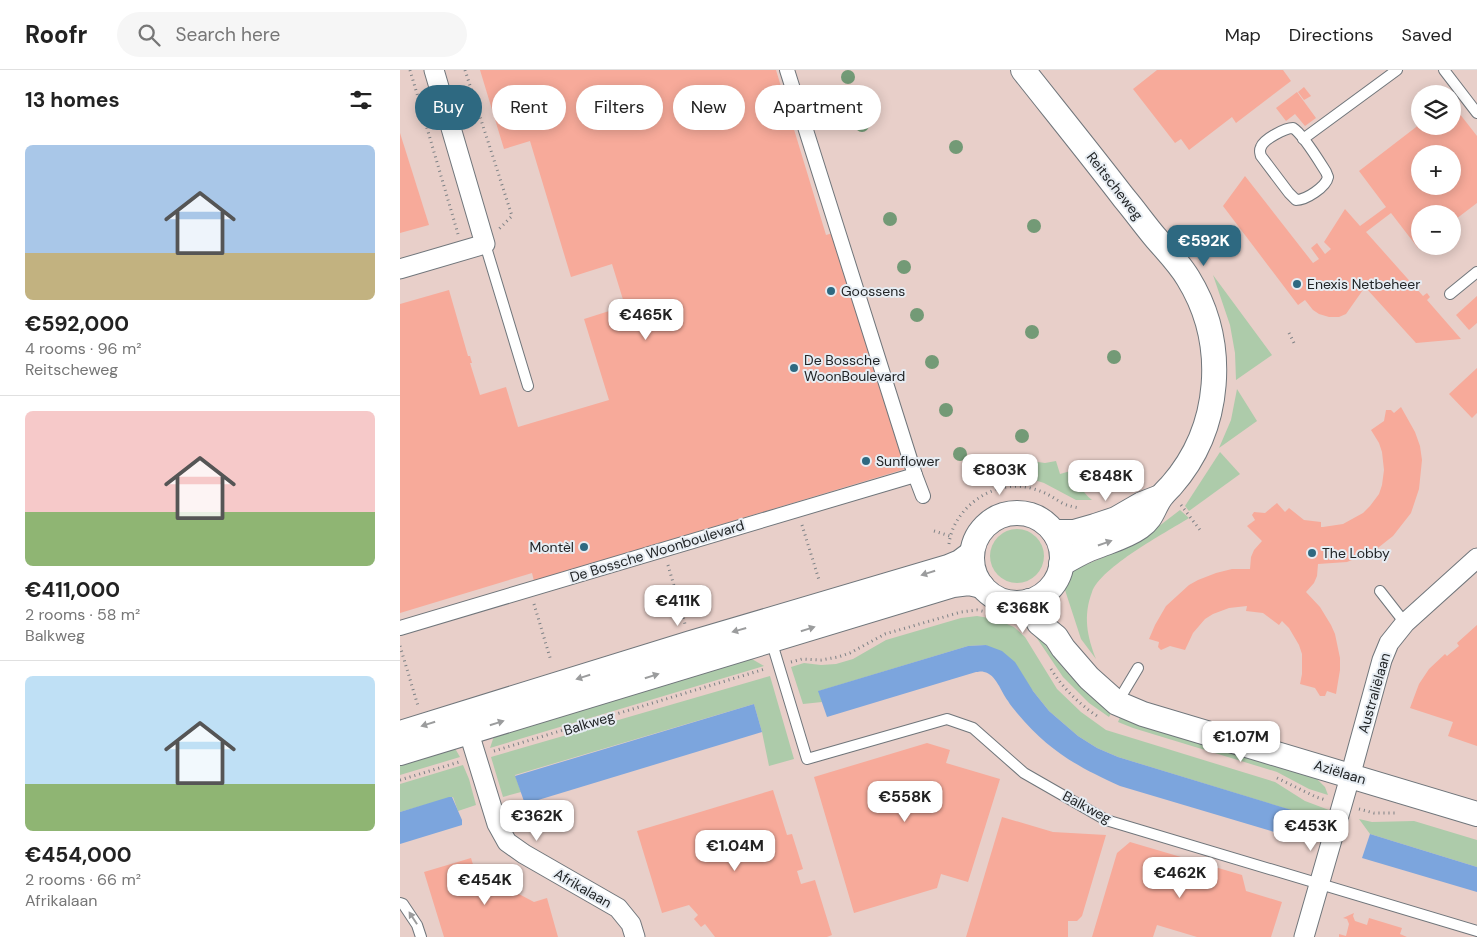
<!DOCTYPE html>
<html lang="en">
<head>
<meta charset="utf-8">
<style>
  body { margin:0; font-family:"DM Sans",sans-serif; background:#f6f6f6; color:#222; height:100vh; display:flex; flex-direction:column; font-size:19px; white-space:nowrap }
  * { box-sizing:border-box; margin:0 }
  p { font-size:16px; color:#767676 }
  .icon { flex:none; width:28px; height:28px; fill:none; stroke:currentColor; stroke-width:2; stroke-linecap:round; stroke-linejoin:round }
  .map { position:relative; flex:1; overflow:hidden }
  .details { display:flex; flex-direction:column; background:#fff; width:400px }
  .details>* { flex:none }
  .banner { position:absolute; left:15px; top:15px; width:475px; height:45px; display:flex; gap:10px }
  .controls { position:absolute; left:1011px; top:15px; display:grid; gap:10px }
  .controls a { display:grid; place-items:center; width:50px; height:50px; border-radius:50%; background:#fff; box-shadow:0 2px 12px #0003; font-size:25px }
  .price { position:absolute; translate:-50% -42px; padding:0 11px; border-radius:10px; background:#fff; color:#222; font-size:16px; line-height:32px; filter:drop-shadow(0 1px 2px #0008) }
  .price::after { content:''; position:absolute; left:50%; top:30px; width:15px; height:11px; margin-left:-8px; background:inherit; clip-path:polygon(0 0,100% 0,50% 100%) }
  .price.current { background:#2e6981; color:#fff }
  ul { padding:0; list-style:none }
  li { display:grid; align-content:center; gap:10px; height:265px; padding:0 25px }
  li+li { border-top:1px solid #e0e0e0 }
  li span { display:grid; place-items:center; height:155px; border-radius:8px; color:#555 }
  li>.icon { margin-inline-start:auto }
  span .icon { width:90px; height:90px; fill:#fffc; stroke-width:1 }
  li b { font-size:21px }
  h2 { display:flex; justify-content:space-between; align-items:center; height:60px; padding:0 25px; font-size:21px }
  .pill { padding:0 18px; border-radius:22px; background:#fff; box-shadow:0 2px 12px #0003; font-size:18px; line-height:45px }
  .pill.current { background:#2e6981; color:#fff }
  header { display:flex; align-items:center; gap:30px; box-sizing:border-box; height:70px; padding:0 25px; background:#fff; border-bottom:1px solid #e0e0e0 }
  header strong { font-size:24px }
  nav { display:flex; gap:28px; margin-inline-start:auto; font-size:18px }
  .search { width:350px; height:45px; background:#f6f6f6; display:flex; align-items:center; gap:12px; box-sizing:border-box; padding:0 18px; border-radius:28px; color:#767676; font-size:19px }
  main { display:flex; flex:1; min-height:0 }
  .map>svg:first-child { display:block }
</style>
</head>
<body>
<header>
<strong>Roofr</strong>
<div class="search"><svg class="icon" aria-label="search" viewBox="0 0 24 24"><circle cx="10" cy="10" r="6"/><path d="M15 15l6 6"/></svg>Search here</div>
<nav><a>Map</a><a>Directions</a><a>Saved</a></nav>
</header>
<main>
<section class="details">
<h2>13 homes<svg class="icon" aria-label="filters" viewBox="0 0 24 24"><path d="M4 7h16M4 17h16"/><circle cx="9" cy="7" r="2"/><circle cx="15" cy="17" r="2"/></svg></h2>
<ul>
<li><span style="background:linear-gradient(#a9c7e8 70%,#c2b280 0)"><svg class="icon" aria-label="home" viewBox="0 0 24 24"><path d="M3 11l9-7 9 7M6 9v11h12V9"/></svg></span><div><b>€592,000</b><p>4 rooms · 96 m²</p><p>Reitscheweg</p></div></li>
<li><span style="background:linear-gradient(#f6c9c9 65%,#8fb573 0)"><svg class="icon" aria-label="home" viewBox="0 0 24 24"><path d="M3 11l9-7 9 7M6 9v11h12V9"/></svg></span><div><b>€411,000</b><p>2 rooms · 58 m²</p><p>Balkweg</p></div></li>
<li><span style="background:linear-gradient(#bfe0f5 70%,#8fb573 0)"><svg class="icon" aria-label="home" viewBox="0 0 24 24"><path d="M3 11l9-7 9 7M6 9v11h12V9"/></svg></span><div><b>€454,000</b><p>2 rooms · 66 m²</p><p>Afrikalaan</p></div></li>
</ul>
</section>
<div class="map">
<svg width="1077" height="867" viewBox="0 0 1077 867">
  <rect width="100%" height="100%" fill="#dae0e6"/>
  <!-- industrial -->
  <path fill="#e8cfc9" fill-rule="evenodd" d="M0,0H1077V867H0ZM1020,24H1052V56H1020ZM1020,84H1052V116H1020ZM1020,144H1052V176H1020Z"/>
  <!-- green -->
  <g fill="#adcbaa">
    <polygon points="813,205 872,285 836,310 835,283 830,255"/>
    <polygon points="837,319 857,351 819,378 831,350"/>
    <polygon points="820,382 840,404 789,441 785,436"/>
    <path d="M624,390L645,393L656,391L660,404L674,400C678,413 681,421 692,430H676L644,413L628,408L615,407L611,402L615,393Z"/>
    <path d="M780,440L789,448C765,463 701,497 692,522C683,546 687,566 696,589L681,569L665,520L666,509L676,499L737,473Z"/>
    <circle cx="617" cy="486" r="27"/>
    <path d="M621,538C638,565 657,595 681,616C691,624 702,632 713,640L709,647L689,633L663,607L630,558L604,540Z"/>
    <polygon points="577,546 595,549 614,557 625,567 657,619 681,642 706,660 875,712 905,731 929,740 907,745 718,687 697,678 678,666 649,641 633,621 586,575 568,576 419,621 422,632 403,634 391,597 404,593 421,595 436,594 453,589 486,570 561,548"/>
    <polygon points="345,585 364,596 90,678 93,669 99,661"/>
    <polygon points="370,606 394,689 369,696 362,662 354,634 115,705 121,722 103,727 91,687"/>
    <polygon points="721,645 914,706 925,717 928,725 909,719 877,702 733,658 718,652"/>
    <polygon points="53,675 60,687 0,705 0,687"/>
    <polygon points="63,695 69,709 76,735 58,741 53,727 0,742 0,714"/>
    <polygon points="959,749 972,752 1014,751 1077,770 1077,797 970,764"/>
  </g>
  <!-- water -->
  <g fill="#7ca5dd">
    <path d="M586,575L602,581L615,592L633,621L649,641L678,666L697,678L718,687L908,745L901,770L720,716C676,696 649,681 617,643C614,639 610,635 608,631C601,622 596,604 584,602C581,601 579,602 576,602L427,647L418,621L568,576Z"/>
    <polygon points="354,634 362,662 125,734 115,706"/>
    <polygon points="49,727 52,727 62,750 62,755 0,774 0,742"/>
    <polygon points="970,764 1077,797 1077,822 962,788"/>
  </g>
  <!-- building -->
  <g fill="#f7aa9a" fill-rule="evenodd">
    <polygon points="80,0 376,0 426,165 433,163 505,399 134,511 132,503 0,543 0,234 49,220 68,286 70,286 72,293 70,293 80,325 106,317 118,357 209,330 184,249 225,236 212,194 171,207 130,71 104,79"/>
    <polygon points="757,0 883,0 891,11 836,53 832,47 789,80 781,69 775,73 733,19"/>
    <polygon points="904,17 911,26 904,30 898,22"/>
    <polygon points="897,22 916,48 905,56 895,44 886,51 876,38"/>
    <path d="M1052,34L1077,66V133L1052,152V144H1020V177L1018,178L991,143L966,162L1023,226L1027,223L1030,227L1027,230L1061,269L1016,273L965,217L946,244L939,247H929L919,244L913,240L905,230L898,235L823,136L845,106L913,193L919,189L911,178L917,173L925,184L931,179L924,172L945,139L960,156L986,137L959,101L1020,54V56H1052ZM1020,84H1052V116H1020Z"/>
    <polygon points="0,63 29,155 0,163"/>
    <polygon points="1077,226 1077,253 1069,260 1056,245"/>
    <polygon points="1077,298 1077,343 1072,348 1049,324"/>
    <polygon points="1001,337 1015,362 1020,376 1022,390 1019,419 1011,443 993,466 974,481 947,492 918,494 917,506 914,513 906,522 920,537 931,555 935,564 940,588 940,600 936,624 927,621 925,626 920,626 915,618 900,614 902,604 902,584 899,575 889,558 882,551 879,555 863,543 846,541 847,536 829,538 813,544 805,549 793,563 785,580 770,576 761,580 758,577 759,572 749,569 755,555 766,536 789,515 798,510 816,503 832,499 850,499 851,487 854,480 862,471 847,456 855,450 852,445 854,442 865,443 877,433 885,442 889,438 904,450 921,452 921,457 923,457 943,454 963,443 970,436 979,424 982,415 984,400 982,382 979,373 971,360 984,351 986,340 991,340 994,343"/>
    <polygon points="1077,555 1077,676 1048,666 1053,652 1010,638 1019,614 1029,599 1045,584 1047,586 1059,576 1057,573"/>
    <polygon points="527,673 550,680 546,693 600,709 568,812 541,804 537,818 454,843 414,707"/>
    <polygon points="373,720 387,765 392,764 403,799 397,801 401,814 415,810 432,865 427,867 315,867 305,854 301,857 294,849 298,845 289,835 262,843 237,761"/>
    <polygon points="602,747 653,762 706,765 682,846 677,851 668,851 668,867 566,867"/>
    <polygon points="730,772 842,805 846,821 882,832 871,867 797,867 757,855 753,867 692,867 717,783"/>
    <polygon points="71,788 75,801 134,832 147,828 158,867 44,867 24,802"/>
    <polygon points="954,843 953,846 955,851 967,855 969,848 1002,858 1000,864 1007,867 939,867 939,864 946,866 949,854 947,849 943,848"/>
  </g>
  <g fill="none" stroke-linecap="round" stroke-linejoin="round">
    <defs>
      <g id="service">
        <polyline points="1044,0 1077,43"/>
        <path d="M893,58C903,64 919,91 926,102L928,107C926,117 906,130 896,130L889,123L861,86C860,82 859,81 861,77C864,69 885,58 893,58Z"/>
        <polyline points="903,69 997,0"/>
        <polyline points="85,174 128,316"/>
        <polyline points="1050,224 1077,202"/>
        <polyline points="980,521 1005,553"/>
        <polyline points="371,570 407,689 547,649 573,658 624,703 706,750 1077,861"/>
        <polyline points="717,633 738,598"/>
        <polyline points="0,833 3,834 17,855 21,867"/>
      </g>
      <g id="pedestrian">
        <polyline points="387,0 515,405 523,426"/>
        <polyline points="0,558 515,405"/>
      </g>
      <g id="minor">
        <polyline points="0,199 85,174 34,0"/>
        <polyline points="65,650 97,754 107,772 124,784 218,838 231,854 235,867"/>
        <polyline points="904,867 948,714 982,590 989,573 1005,553 1077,488"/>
      </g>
      <g id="tertiary">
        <path d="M623,0C657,43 691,85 724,128C735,141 744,154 755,167C766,180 779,193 788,208C828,273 822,358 771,416C768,419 764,423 761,427C753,438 753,448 740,457C726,467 710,471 695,477C683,481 672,488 661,494"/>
        <circle cx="617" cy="488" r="45"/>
        <polyline points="654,462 674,462 695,456 716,449 742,434 760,427"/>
        <polyline points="629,531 639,553 656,567 663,578 689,608 717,633 743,644 1077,744"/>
        <polyline points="0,663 291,573 548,497 560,492 572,483"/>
        <polyline points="0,683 553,515 569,513 582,516"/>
      </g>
    </defs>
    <!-- service casing -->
    <use href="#service" stroke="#70767b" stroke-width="12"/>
    <!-- pedestrian casing -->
    <use href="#pedestrian" stroke="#70767b" stroke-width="16"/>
    <!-- minor casing -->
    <use href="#minor" stroke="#70767b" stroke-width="21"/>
    <!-- tertiary casing -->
    <use href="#tertiary" stroke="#70767b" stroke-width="26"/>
    <!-- path -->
    <g stroke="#7c8185" stroke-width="3" stroke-dasharray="1 4" stroke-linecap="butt">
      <polyline points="10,0 58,164"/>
      <polyline points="65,0 112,146 99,159"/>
      <polyline points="889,263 895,275"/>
      <polyline points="781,435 800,460"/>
      <polyline points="402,455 419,510"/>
      <polyline points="534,461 550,466"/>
      <path d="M549,474C553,439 591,411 625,417C632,418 641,421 647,424C653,427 658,431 664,434C669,436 674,437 679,438"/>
      <polyline points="268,495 285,554"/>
      <polyline points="134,534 151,591"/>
      <polyline points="0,576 18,636"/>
      <polyline points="391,592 402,589 421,590 438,587 450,583 485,564 561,542 577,540 596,544 615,553"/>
      <path d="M651,599C663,618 678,633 697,646"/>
      <polyline points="94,681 365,599"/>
      <polyline points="877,708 916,727 926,730"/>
      <polyline points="0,710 59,692"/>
      <polyline points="959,739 974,743 997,743"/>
    </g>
    <!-- service -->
    <use href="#service" stroke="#fff" stroke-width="10"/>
    <!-- pedestrian -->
    <use href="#pedestrian" stroke="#fff" stroke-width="14"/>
    <!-- minor -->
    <use href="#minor" stroke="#fff" stroke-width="19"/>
    <!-- tertiary -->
    <use href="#tertiary" stroke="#fff" stroke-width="24"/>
  </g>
  <!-- trees -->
  <g fill="#739a76">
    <circle cx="448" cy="7" r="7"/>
    <circle cx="462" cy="55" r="7"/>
    <circle cx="556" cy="77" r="7"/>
    <circle cx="490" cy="149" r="7"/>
    <circle cx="634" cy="156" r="7"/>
    <circle cx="504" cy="197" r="7"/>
    <circle cx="517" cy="245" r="7"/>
    <circle cx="632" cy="262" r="7"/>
    <circle cx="714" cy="287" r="7"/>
    <circle cx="532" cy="292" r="7"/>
    <circle cx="546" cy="340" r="7"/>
    <circle cx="622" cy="366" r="7"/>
    <circle cx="560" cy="384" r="7"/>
  </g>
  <!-- one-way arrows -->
  <defs><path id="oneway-solid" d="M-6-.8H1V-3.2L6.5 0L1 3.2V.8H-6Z" transform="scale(1.25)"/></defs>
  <g fill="#9b9c9d">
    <use href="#oneway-solid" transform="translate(705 473) rotate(-19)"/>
    <use href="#oneway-solid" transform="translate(528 503) rotate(163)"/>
    <use href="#oneway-solid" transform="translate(408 559) rotate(-17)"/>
    <use href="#oneway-solid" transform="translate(339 560) rotate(164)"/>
    <use href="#oneway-solid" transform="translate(252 606) rotate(-17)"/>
    <use href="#oneway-solid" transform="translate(183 607) rotate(163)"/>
    <use href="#oneway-solid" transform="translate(97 653) rotate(-17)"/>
    <use href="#oneway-solid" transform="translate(28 654) rotate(163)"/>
    <use href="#oneway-solid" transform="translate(13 848) rotate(-123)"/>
  </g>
  <!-- markers -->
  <g fill="#2e6981" stroke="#e7edf3" stroke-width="2">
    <circle cx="897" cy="214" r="5"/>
    <circle cx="431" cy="221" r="5"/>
    <circle cx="394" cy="298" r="5"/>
    <circle cx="466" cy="391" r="5"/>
    <circle cx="184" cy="477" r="5"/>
    <circle cx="912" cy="483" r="5"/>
  </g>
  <g text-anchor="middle" stroke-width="4" stroke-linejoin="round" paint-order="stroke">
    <!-- street labels -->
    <g font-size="14" fill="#212426" stroke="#e7edf3">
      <text transform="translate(715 116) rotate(52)" y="5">Reitscheweg</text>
      <text transform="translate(257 481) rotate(-17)" y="5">De Bossche Woonboulevard</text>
      <text transform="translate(974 623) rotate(-74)" y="5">Australiëlaan</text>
      <text transform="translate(189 653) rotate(-17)" y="5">Balkweg</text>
      <text transform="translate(940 702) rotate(17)" y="5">Aziëlaan</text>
      <text transform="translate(687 737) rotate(28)" y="5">Balkweg</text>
      <text transform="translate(183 818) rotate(30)" y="5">Afrikalaan</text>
    </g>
    <!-- poi labels -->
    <g font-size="14" fill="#212426" stroke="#e7edf3" text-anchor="start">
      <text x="907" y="219">Enexis Netbeheer</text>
      <text x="441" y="226">Goossens</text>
      <text x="404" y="295">De Bossche<tspan x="404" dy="16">WoonBoulevard</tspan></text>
      <text x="476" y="396">Sunflower</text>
      <text x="174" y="482" text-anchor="end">Montèl</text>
      <text x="922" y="488">The Lobby</text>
    </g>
  </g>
</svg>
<div class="controls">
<a><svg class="icon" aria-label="layers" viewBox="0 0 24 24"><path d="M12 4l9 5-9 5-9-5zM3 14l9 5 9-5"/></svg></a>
<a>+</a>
<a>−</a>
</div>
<b class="price current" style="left:804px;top:197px">€592K</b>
<b class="price" style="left:246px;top:271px">€465K</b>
<b class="price" style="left:600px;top:426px">€803K</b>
<b class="price" style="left:706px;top:432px">€848K</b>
<b class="price" style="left:278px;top:557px">€411K</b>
<b class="price" style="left:623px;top:564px">€368K</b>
<b class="price" style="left:841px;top:693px">€1.07M</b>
<b class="price" style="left:505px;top:753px">€558K</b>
<b class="price" style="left:137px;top:772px">€362K</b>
<b class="price" style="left:911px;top:782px">€453K</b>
<b class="price" style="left:335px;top:802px">€1.04M</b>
<b class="price" style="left:780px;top:829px">€462K</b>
<b class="price" style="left:85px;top:836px">€454K</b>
<div class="banner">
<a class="pill current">Buy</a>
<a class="pill">Rent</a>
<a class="pill">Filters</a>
<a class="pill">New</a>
<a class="pill">Apartment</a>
</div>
</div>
</main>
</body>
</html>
